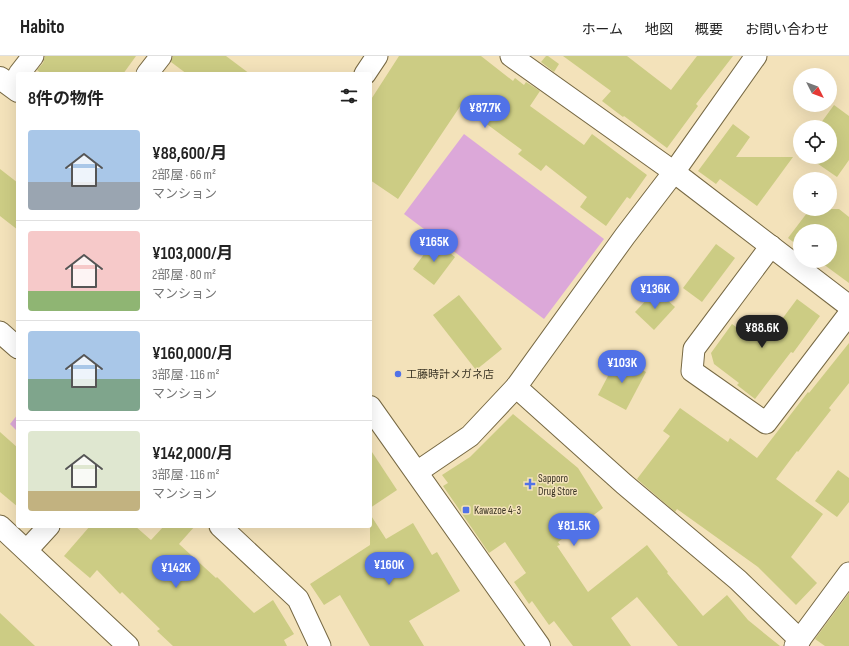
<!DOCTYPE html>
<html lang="ja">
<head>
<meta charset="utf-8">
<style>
  body { margin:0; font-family:"Sofia Sans Condensed","Noto Sans JP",sans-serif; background:#f6f6f6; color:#222; height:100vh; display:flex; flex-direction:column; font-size:15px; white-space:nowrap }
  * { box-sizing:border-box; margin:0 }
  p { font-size:13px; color:#767676 }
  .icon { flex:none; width:22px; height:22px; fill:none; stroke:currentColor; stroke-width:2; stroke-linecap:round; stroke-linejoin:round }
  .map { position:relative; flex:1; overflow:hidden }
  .sheet { position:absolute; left:16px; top:16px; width:356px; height:456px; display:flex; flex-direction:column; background:#fff; border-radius:4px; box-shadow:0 4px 16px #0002 }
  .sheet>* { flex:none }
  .needle { width:26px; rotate:132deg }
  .fabs { position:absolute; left:793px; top:12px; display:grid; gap:8px }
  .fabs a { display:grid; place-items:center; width:44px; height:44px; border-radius:50%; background:#fff; box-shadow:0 4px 16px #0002; font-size:20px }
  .price { position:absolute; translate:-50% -34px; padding:0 9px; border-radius:14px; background:#5172e7; color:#fff; font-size:13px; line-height:26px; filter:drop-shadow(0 1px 2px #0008) }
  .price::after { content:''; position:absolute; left:50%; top:24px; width:12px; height:9px; margin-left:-6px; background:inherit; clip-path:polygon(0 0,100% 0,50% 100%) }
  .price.active { background:#222; color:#fff }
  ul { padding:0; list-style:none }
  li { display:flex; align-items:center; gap:12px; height:100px; padding:0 12px }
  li+li { border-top:1px solid #e0e0e0 }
  li span { display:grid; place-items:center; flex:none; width:112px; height:80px; border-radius:4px; color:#555 }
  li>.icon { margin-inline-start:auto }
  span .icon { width:48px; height:48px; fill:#fffc; stroke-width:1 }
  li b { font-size:17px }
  h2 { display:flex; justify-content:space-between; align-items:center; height:48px; padding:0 12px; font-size:17px }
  header { display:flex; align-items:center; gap:24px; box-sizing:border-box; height:56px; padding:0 20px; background:#fff; border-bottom:1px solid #e0e0e0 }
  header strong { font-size:19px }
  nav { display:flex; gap:22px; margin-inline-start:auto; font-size:14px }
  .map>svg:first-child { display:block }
</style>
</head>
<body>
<header>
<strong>Habito</strong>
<nav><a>ホーム</a><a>地図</a><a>概要</a><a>お問い合わせ</a></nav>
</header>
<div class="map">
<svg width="849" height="590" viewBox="0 0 849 590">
  <rect width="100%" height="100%" fill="#f3e2ba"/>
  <!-- green -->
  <g fill="#dca8d9">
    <polygon points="464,78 604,183 544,263 404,158"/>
    <polygon points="18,358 18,376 10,368"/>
  </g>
  <!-- building -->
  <g fill="#cccc84">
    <polygon points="45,0 136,0 123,18 42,18 37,14 43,7"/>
    <polygon points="173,0 226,0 250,18 187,18 171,6"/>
    <polygon points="399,0 481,0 513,25 515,22 524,29 526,26 540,35 530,50 584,89 592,78 647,119 630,143 627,141 606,170 580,151 587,141 546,109 541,115 518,98 522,94 461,49 398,143 370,124 370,45"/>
    <polygon points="546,0 548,0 559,8 554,16 541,6"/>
    <polygon points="563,0 627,0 671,34 697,0 733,0 696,48 698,50 667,92 624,60 623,61 602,45 611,35"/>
    <polygon points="834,49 849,60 849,104 837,121 808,101 830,101 830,71 818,71"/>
    <polygon points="733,68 750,81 736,101 793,101 757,150 720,123 716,128 698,115"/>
    <polygon points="0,113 18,127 18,174 0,160"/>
    <polygon points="810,153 839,153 849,161 849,227 819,205 830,205 830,175 800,175 800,191 788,182"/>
    <polygon points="434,185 455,201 434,229 413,213"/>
    <polygon points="716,188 735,202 702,246 683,232"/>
    <polygon points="656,234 675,251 654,274 635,256"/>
    <polygon points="459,239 502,293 476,314 433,259"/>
    <polygon points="797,243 820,260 793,297 791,296 755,343 737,329 739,327 714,308 711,297 732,268 739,273 742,269 765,286"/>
    <polygon points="849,287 849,327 829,352 831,354 798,396 797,395 776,423 823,458 791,501 817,527 796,549 758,511 677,453 675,456 637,423 670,380 663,375 680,352 728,386 730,382 757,402 808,336 809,337"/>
    <polygon points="618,301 646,316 626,354 598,339"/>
    <polygon points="513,358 578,412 603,452 558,486 560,489 557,490 588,536 647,489 668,516 667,517 703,560 727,539 748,564 780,590 678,590 637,541 611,562 631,590 573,590 554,565 549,569 532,545 529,548 514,526 526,517 505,486 489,497 443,430 448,427 442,419 470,401"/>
    <polygon points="0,376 18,392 18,451 0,436"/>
    <polygon points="370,393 397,434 370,452"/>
    <polygon points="838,414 849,422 849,446 837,461 815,445"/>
    <polygon points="370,458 386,483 413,467 432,499 437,496 460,535 409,565 424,590 370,590 340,539 324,549 310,528 370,489"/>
    <polygon points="90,470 135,470 151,484 164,470 195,470 179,488 216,522 217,521 254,557 273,544 294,578 284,584 287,590 173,590 157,575 160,573 122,536 120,538 97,514 90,522 64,500"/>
    <polygon points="849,537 849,590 825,590 815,583"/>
    <polygon points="0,557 35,590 0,590"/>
  </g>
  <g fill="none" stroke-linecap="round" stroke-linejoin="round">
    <defs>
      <g id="street">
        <polyline points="511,0 674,116 849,250"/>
        <polyline points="19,18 33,0"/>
        <polyline points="147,18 161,0"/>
        <polyline points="365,18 377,0"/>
        <polyline points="771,190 694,293 692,315 766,367 849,258"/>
        <polyline points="0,276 18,292"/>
        <polyline points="516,331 624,428 738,524 800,584"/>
        <polyline points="417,416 470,380 516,331 625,180 674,116 756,0"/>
        <polyline points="0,470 128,590"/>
        <polyline points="220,470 298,543 320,590"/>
        <polyline points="27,494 49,470"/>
        <polyline points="795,590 849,517"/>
      </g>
      <g id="secondary">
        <polyline points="0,22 18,35"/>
        <polyline points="370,351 539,590"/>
      </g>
    </defs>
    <!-- street casing -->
    <use href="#street" stroke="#766843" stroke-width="23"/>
    <!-- secondary casing -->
    <use href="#secondary" stroke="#766843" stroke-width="24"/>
    <!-- street -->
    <use href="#street" stroke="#fff" stroke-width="21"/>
    <!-- secondary -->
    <use href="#secondary" stroke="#fff" stroke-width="22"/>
  </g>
  <!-- markers -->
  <g fill="#5172e7" stroke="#f3e2ba" stroke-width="1.5">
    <circle cx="398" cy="318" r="4"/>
    <path d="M528 422h4v4h4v4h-4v4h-4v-4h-4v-4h4z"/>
    <rect x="462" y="450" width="8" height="8" rx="2"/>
  </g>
  <g text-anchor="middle" stroke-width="3" stroke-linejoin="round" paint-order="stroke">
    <!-- poi labels -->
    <g font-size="11" fill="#3b3525" stroke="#f3e2ba" text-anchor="start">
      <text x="406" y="322">工藤時計メガネ店</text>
      <text x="538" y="426">Sapporo<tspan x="538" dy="13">Drug Store</tspan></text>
      <text x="474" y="458">Kawazoe 4-3</text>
    </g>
  </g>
</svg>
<div class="fabs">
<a><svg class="needle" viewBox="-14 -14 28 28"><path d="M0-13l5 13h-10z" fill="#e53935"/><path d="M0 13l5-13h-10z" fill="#767676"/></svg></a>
<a><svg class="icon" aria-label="locate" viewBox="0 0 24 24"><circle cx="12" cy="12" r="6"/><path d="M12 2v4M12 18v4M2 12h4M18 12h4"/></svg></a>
<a>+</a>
<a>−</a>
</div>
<b class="price" style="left:485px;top:73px">¥87.7K</b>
<b class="price" style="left:434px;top:207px">¥165K</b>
<b class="price" style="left:655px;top:254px">¥136K</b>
<b class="price active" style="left:762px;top:293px">¥88.6K</b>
<b class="price" style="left:622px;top:328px">¥103K</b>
<b class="price" style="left:574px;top:491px">¥81.5K</b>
<b class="price" style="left:389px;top:530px">¥160K</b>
<b class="price" style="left:176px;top:533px">¥142K</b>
<section class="sheet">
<h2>8件の物件<svg class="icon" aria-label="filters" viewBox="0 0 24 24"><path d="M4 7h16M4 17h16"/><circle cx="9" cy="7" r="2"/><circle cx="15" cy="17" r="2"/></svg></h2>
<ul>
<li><span style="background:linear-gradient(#a9c7e8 65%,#9aa5b1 0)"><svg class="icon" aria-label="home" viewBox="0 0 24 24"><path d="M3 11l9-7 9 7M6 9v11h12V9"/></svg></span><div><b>¥88,600/月</b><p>2部屋 · 66 m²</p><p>マンション</p></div></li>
<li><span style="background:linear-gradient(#f6c9c9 75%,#8fb573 0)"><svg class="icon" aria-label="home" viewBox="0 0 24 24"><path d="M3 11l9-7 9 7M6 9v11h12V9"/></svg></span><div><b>¥103,000/月</b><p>2部屋 · 80 m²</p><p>マンション</p></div></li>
<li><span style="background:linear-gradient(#a9c7e8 60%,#7fa58c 0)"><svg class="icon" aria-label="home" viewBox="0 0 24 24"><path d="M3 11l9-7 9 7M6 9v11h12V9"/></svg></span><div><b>¥160,000/月</b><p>3部屋 · 116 m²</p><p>マンション</p></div></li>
<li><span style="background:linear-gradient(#dfe7d0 75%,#c2b280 0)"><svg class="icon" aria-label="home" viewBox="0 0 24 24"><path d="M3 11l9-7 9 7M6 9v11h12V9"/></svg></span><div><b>¥142,000/月</b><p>3部屋 · 116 m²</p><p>マンション</p></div></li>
</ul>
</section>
</div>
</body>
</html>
